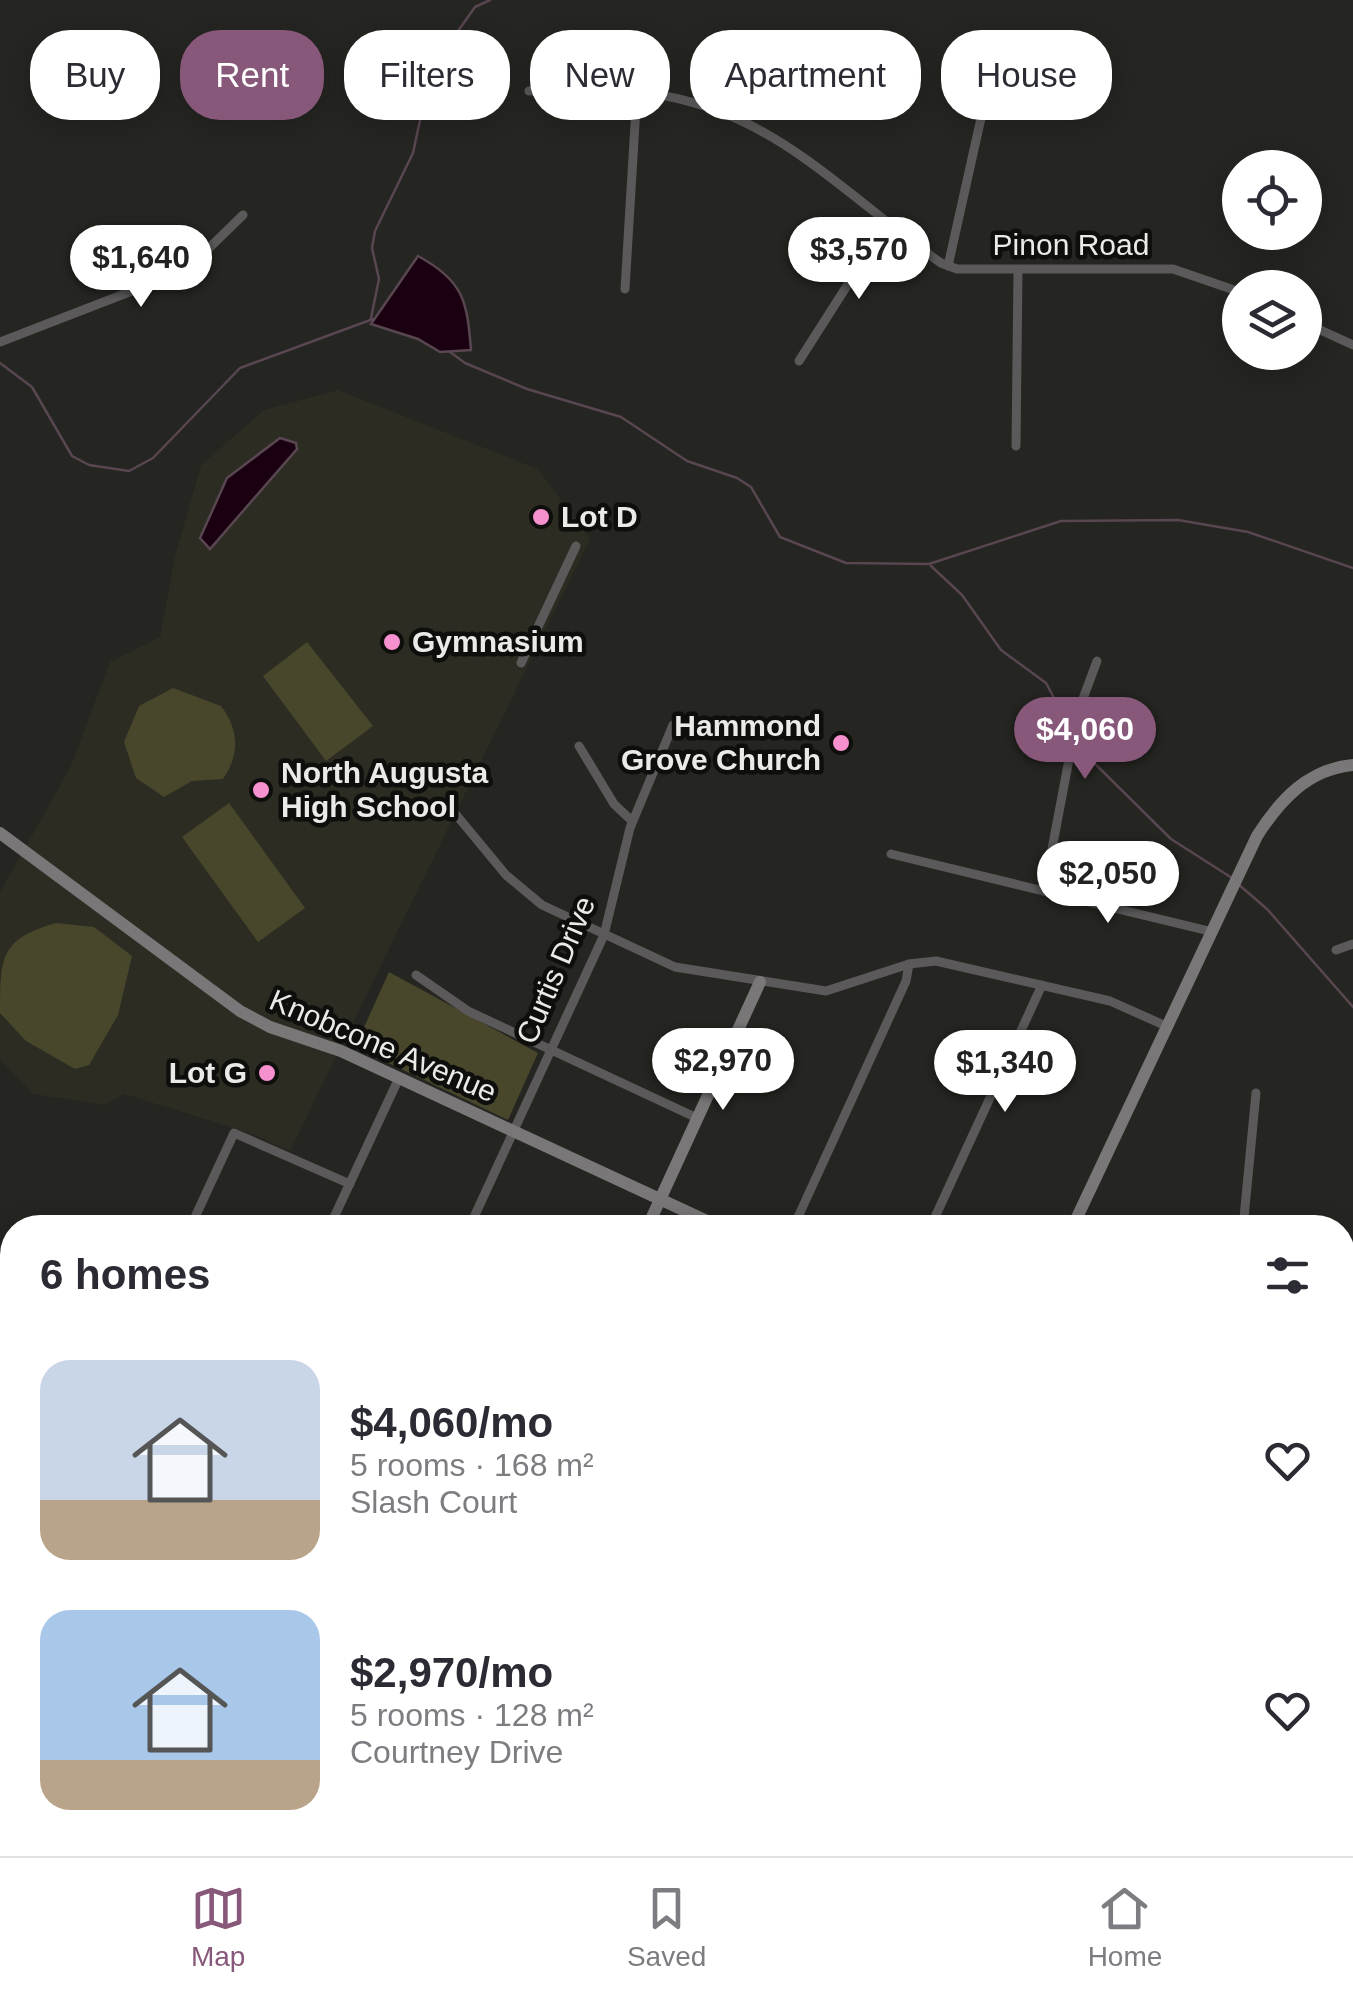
<!DOCTYPE html>
<html lang="en">
<head>
<meta charset="utf-8">
<style>
  body { margin:0; font-family:Arial,sans-serif; background:#f7f7f7; color:#2b2b33; height:100vh; display:flex; flex-direction:column; font-size:38px; white-space:nowrap }
  * { box-sizing:border-box; margin:0 }
  p { font-size:32px; color:#7c7c81 }
  .icon { flex:none; width:55px; height:55px; fill:none; stroke:currentColor; stroke-width:2; stroke-linecap:round; stroke-linejoin:round }
  .map { position:relative; flex:1; overflow:hidden }
  .drawer { position:absolute; left:0px; top:1215px; width:1355px; height:642px; display:flex; flex-direction:column; background:#fff; border-radius:40px 40px 0 0; box-shadow:0 5px 25px #0003 }
  .drawer>* { flex:none }
  .guide { position:absolute; left:30px; top:30px; width:1295px; height:90px; display:flex; gap:20px }
  .controls { position:absolute; left:1222px; top:150px; display:grid; gap:20px }
  .controls a { display:grid; place-items:center; width:100px; height:100px; border-radius:50%; background:#fff; box-shadow:0 5px 25px #0003; font-size:50px }
  .price { position:absolute; translate:-50% -85px; padding:0 22px; border-radius:35px; background:#fff; color:#222; font-size:32px; line-height:65px; filter:drop-shadow(0 2px 5px #0008) }
  .price::after { content:''; position:absolute; left:50%; top:60px; width:30px; height:22px; margin-left:-15px; background:inherit; clip-path:polygon(0 0,100% 0,50% 100%) }
  .price.selected { background:#875879; color:#fff }
  ul { padding:0; list-style:none }
  li { display:flex; align-items:center; gap:30px; height:250px; padding:0 40px }
  li span { display:grid; place-items:center; flex:none; width:280px; height:200px; border-radius:30px; color:#555 }
  li>.icon { margin-inline-start:auto }
  span .icon { width:120px; height:120px; fill:#fffc; stroke-width:1 }
  li b { font-size:42px }
  h2 { display:flex; justify-content:space-between; align-items:center; height:120px; padding:0 40px; font-size:42px }
  .pill { padding:0 35px; border-radius:40px; background:#fff; box-shadow:0 5px 25px #0003; font-size:35px; line-height:90px }
  .pill.selected { background:#875879; color:#fff }
  .tab-bar { display:flex; justify-content:space-around; align-items:center; height:140px; border-top:2px solid #e1e1e2; background:#fff; font-size:28px; color:#7c7c81 }
  .tab-bar a { display:grid; justify-items:center; gap:5px }
  .tab-bar .selected { color:#875879 }
  .map>svg:first-child { display:block }
</style>
</head>
<body>
<div class="map">
<svg width="1353" height="1856" viewBox="0 0 1353 1856">
  <rect width="100%" height="100%" fill="#252521"/>
  <!-- built -->
  <polygon fill="#2c2c22" points="338,390 538,469 590,539 290,1151 250,1133 124,1094 105,1105 33,1094 0,1059 0,892 70,768 110,662 160,637 175,556 201,465 264,410"/>
  <!-- green -->
  <g fill="#48472b">
    <polygon points="307,642 373,726 326,761 263,676"/>
    <path d="M173,688L221,706C239,729 240,755 223,779L192,781L164,797L136,778L124,742L139,706Z"/>
    <polygon points="229,803 305,908 258,942 182,837"/>
    <path d="M56,923L94,927L132,956L118,1015L89,1065L75,1069L26,1041L0,1013C0,957 0,939 56,923Z"/>
    <polygon points="389,972 538,1053 508,1120 355,1047"/>
  </g>
  <!-- water -->
  <g fill="#1a0010" stroke="#584651" stroke-width="2.5">
    <path d="M418,256C464,281 467,301 471,350L440,352L418,339L371,324Z"/>
    <polygon points="280,438 296,443 297,449 210,549 200,538 227,478"/>
  </g>
  <g fill="none" stroke-linecap="round" stroke-linejoin="round">
    <!-- stream -->
    <g stroke="#584651" stroke-width="2.5">
      <polyline points="371,318 379,279 372,248 375,231 413,153 431,69 475,7 490,0"/>
      <polyline points="450,352 465,363 527,389 621,417 687,461 737,478 751,487 780,537 846,563 929,564 1061,521 1178,520 1248,532 1353,568"/>
      <polyline points="0,363 32,387 72,456 89,465 129,471 153,458 240,368 373,319"/>
      <polyline points="931,566 962,595 1001,650 1046,683 1070,728"/>
      <polyline points="1076,745 1171,839 1232,878"/>
      <polyline points="1238,884 1267,909 1353,1007"/>
    </g>
    <!-- street -->
    <g stroke="#5b595a" stroke-width="9">
      <path d="M529,91C595,85 664,88 726,114C805,146 872,215 941,263L957,269H1173L1240,292"/>
      <polyline points="948,266 998,42"/>
      <polyline points="625,289 637,91"/>
      <polyline points="1305,323 1353,345"/>
      <polyline points="0,342 163,279 204,253 243,215"/>
      <polyline points="799,361 887,223"/>
      <polyline points="1016,446 1018,271"/>
      <polyline points="521,663 576,546"/>
      <polyline points="579,746 614,804 632,821"/>
      <polyline points="453,811 506,875 542,905 675,967 826,991 909,964 936,961 1110,1001 1166,1026"/>
      <polyline points="891,854 1209,931"/>
      <polyline points="1044,891 1078,712 1097,661"/>
      <polyline points="1336,950 1353,944"/>
      <polyline points="416,975 468,1011 697,1118"/>
      <polyline points="190,1228 234,1133 350,1184"/>
      <polyline points="329,1228 399,1078"/>
      <polyline points="469,1228 604,935 630,828 673,725"/>
      <polyline points="793,1228 906,981 909,964"/>
      <polyline points="930,1228 1042,985"/>
      <polyline points="1243,1228 1256,1093"/>
      <polyline points="0,1479 12,1484"/>
      <polyline points="0,1595 12,1573"/>
      <polyline points="1342,1708 1353,1706"/>
      <polyline points="50,1845 52,1856"/>
      <polyline points="1316,1845 1353,1854"/>
      <polyline points="178,1856 191,1845"/>
      <polyline points="570,1856 572,1845"/>
      <polyline points="688,1856 702,1845"/>
    </g>
    <!-- secondary -->
    <g stroke="#7a7779" stroke-width="12">
      <polyline points="0,833 240,1011 270,1027 341,1051 722,1228"/>
      <polyline points="647,1228 760,982"/>
      <path d="M1072,1228L1257,836C1280,800 1308,769 1353,765"/>
      <polyline points="420,1856 423,1845"/>
      <polyline points="808,1856 810,1845"/>
    </g>
  </g>
  <!-- markers -->
  <g fill="#f790ce" stroke="#0e0e0c" stroke-width="4">
    <circle cx="541" cy="517" r="10"/>
    <circle cx="392" cy="642" r="10"/>
    <circle cx="841" cy="743" r="10"/>
    <circle cx="261" cy="790" r="10"/>
    <circle cx="267" cy="1073" r="10"/>
  </g>
  <g text-anchor="middle" stroke-width="9" stroke-linejoin="round" paint-order="stroke">
    <!-- street labels -->
    <g font-size="30" fill="#eaeae8" stroke="#0e0e0c">
      <text x="1071" y="255">Pinon Road</text>
      <text transform="translate(556 970) rotate(-67)" y="10">Curtis Drive</text>
      <text transform="translate(383 1046) rotate(23)" y="10">Knobcone Avenue</text>
    </g>
    <!-- poi labels -->
    <g font-size="30" font-weight="bold" fill="#eaeae8" stroke="#0e0e0c" text-anchor="start">
      <text x="561" y="527">Lot D</text>
      <text x="412" y="652">Gymnasium</text>
      <text x="821" y="736" text-anchor="end">Hammond<tspan x="821" dy="34">Grove Church</tspan></text>
      <text x="281" y="783">North Augusta<tspan x="281" dy="34">High School</tspan></text>
      <text x="247" y="1083" text-anchor="end">Lot G</text>
    </g>
  </g>
</svg>
<div class="controls">
<a><svg class="icon" aria-label="locate" viewBox="0 0 24 24"><circle cx="12" cy="12" r="6"/><path d="M12 2v4M12 18v4M2 12h4M18 12h4"/></svg></a>
<a><svg class="icon" aria-label="layers" viewBox="0 0 24 24"><path d="M12 4l9 5-9 5-9-5zM3 14l9 5 9-5"/></svg></a>
</div>
<b class="price" style="left:859px;top:302px">$3,570</b>
<b class="price" style="left:141px;top:310px">$1,640</b>
<b class="price selected" style="left:1085px;top:782px">$4,060</b>
<b class="price" style="left:1108px;top:926px">$2,050</b>
<b class="price" style="left:723px;top:1113px">$2,970</b>
<b class="price" style="left:1005px;top:1115px">$1,340</b>
<div class="guide">
<a class="pill">Buy</a>
<a class="pill selected">Rent</a>
<a class="pill">Filters</a>
<a class="pill">New</a>
<a class="pill">Apartment</a>
<a class="pill">House</a>
</div>
<section class="drawer">
<h2>6 homes<svg class="icon" aria-label="filters" viewBox="0 0 24 24"><path d="M4 7h16M4 17h16"/><circle cx="9" cy="7" r="2"/><circle cx="15" cy="17" r="2"/></svg></h2>
<ul>
<li><span style="background:linear-gradient(#c9d6e8 70%,#b9a48a 0)"><svg class="icon" aria-label="home" viewBox="0 0 24 24"><path d="M3 11l9-7 9 7M6 9v11h12V9"/></svg></span><div><b>$4,060/mo</b><p>5 rooms · 168 m²</p><p>Slash Court</p></div><svg class="icon" aria-label="heart" viewBox="0 0 24 24"><path d="M12 20l-8-8c-3-5 5-10 8-4 3-6 11-1 8 4z"/></svg></li>
<li><span style="background:linear-gradient(#a9c7e8 75%,#b9a48a 0)"><svg class="icon" aria-label="home" viewBox="0 0 24 24"><path d="M3 11l9-7 9 7M6 9v11h12V9"/></svg></span><div><b>$2,970/mo</b><p>5 rooms · 128 m²</p><p>Courtney Drive</p></div><svg class="icon" aria-label="heart" viewBox="0 0 24 24"><path d="M12 20l-8-8c-3-5 5-10 8-4 3-6 11-1 8 4z"/></svg></li>
</ul>
</section>
</div>
<nav class="tab-bar">
<a class="selected"><svg class="icon" aria-label="map" viewBox="0 0 24 24"><path d="M3 6l6-2 6 2 6-2v14l-6 2-6-2-6 2zM9 4v14M15 6v14"/></svg>Map</a>
<a><svg class="icon" aria-label="saved" viewBox="0 0 24 24"><path d="M7 4h10v16l-5-4-5 4z"/></svg>Saved</a>
<a><svg class="icon" aria-label="home" viewBox="0 0 24 24"><path d="M3 11l9-7 9 7M6 9v11h12V9"/></svg>Home</a>
</nav>
</body>
</html>
